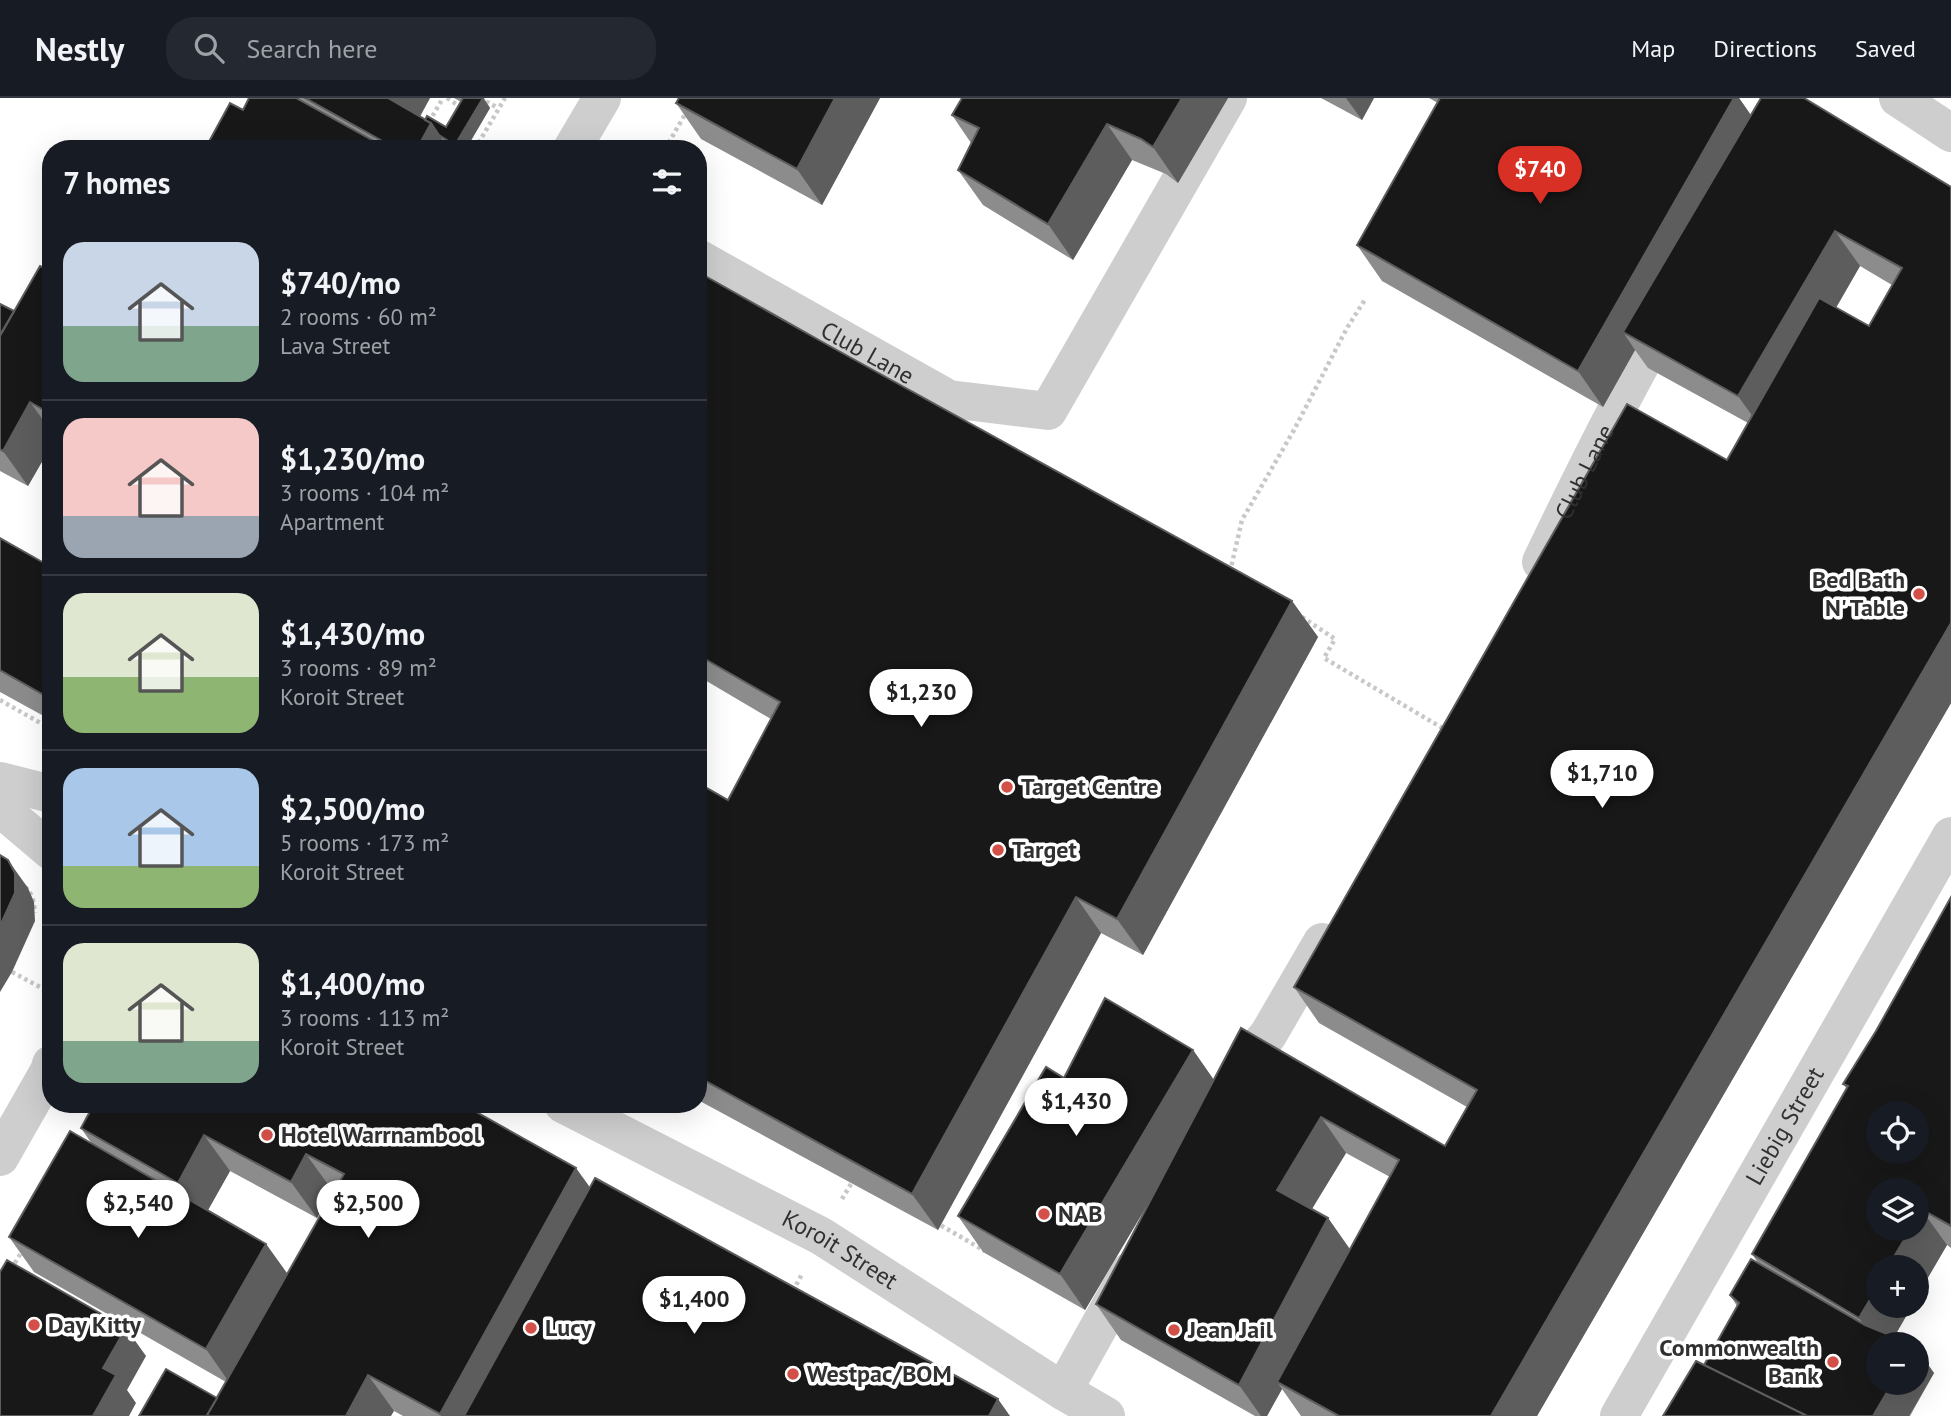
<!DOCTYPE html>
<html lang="en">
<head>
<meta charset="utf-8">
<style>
  body { margin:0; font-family:"PT Sans",sans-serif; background:#242831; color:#f1f3f6; height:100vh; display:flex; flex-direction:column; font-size:26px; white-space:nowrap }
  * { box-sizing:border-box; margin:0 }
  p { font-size:23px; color:#9ea1a6 }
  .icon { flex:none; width:38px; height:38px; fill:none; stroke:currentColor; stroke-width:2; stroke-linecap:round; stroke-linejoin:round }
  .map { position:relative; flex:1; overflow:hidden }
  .panel { position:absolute; left:42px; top:42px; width:665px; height:973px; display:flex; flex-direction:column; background:#171b24; border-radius:28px; box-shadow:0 7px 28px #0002 }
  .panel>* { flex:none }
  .fabs { position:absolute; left:1866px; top:1003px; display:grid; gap:14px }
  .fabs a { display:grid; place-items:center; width:63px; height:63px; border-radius:50%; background:#171b24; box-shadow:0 7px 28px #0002; font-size:35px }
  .price { position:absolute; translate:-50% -60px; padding:0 16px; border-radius:24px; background:#fff; color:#222; font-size:23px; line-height:46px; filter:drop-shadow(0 2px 4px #0008) }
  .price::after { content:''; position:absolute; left:50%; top:42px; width:21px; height:16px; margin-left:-10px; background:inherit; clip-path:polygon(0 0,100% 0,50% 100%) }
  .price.selected { background:#d93025; color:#fff }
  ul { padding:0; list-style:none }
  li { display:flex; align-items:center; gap:21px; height:175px; padding:0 21px }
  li+li { border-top:2px solid #363941 }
  li span { display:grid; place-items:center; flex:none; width:196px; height:140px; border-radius:21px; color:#555 }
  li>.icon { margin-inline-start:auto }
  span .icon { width:84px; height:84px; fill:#fffc; stroke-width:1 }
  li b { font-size:30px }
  h2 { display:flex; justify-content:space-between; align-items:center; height:84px; padding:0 21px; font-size:30px }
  header { display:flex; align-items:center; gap:42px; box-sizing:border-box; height:98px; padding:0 35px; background:#171b24; border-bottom:2px solid #363941 }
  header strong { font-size:33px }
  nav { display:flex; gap:38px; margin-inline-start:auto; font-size:24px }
  .search { width:490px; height:63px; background:#242831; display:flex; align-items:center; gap:18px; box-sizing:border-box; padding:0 24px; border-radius:28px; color:#9ea1a6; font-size:26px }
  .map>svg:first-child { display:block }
</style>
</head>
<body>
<header>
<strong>Nestly</strong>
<div class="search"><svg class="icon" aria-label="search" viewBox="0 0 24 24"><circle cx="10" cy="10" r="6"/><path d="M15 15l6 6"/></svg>Search here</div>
<nav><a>Map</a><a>Directions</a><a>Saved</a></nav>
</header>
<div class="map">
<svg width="1951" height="1318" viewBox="0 0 1951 1318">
  <rect width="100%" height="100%" fill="#fff"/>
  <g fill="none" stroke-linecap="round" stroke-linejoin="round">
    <!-- path -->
    <g stroke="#c8c8c8" stroke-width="4.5" stroke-dasharray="3.5 3.5" stroke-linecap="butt">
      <polyline points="447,0 462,10 462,11"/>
      <polyline points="480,0 498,10"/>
      <polyline points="429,24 443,0"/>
      <polyline points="475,51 505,0"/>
      <polyline points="665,51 687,13"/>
      <polyline points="1230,474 1242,422 1294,332 1347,230 1366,200"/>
      <polyline points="1302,519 1335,541 1324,560 1444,631"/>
      <polyline points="0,602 51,631"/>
      <path d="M25,789C33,795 34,806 35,815"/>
      <polyline points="12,874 51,895"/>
      <polyline points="842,1101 854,1081"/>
      <polyline points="935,1124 985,1153"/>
      <polyline points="11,1171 23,1152"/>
      <polyline points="793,1193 802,1176"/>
    </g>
    <!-- minor -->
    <g stroke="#cecece" stroke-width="38">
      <polyline points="1898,0 1951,35"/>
      <polyline points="572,51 602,0"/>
      <path id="s1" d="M698,160L949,301L1048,313L1228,0"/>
      <path id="s2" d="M1541,464C1581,380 1622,297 1669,216"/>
      <polyline points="0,683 51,696"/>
      <polyline points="0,710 51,753"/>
      <polyline points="1234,985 1249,959 1268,937 1322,844"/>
      <path id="s3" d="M563,1006L821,1138L1063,1293L1106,1318"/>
      <polyline points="0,1059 49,973 51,966"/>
      <polyline points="1063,1293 1130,1173"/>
      <path id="s4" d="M1619,1318L1951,738"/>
    </g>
  </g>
  <!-- wall -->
  <g fill="#8c8c8c" fill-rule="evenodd">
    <polygon points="249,0 430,0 420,19 425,22 446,29 461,4 454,0 484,0 490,10 466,51 453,51 446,47 449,51 205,51 243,12"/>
    <polygon points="880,0 822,107 701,41 676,5"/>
    <polygon points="962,0 1228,0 1178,85 1166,76 1132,62 1073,162 983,107 958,72 971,45 952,17"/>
    <polygon points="1321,0 1374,0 1362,22"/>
    <path d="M1429,0H1739L1751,17L1951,89V605L1537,1318H1301L1282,1291L1267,1318H1255L1121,1242L1096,1206L1157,1090L1085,1212L983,1154L958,1118L1064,980L1193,952L1214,982L1445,1048L1467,1009L1319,925L1294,889L1727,362L1748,325L1648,270L1635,252L1603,309L1382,183L1357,147L1438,5ZM1860,168L1892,187L1869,228L1836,210ZM1346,1055L1390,1079L1350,1151L1328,1120L1312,1111Z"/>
    <polygon points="51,174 51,348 28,388 0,373 0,206 14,213"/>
    <polygon points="698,174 826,246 1292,503 1318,539 1143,857 1101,835 938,1132 698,1002 698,685 728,702 771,621 698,578"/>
    <polygon points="0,440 51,469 51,622 0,594"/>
    <polygon points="1951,799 1951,1150 1947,1147 1916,1200 1916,1169 1912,1208 1894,1239 1934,1275 1910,1318 1663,1318 1704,1267 1737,1208 1730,1197 1758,1165 1752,1156 1847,991 1843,986 1876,933"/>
    <path d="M94,1006L590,1089L1010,1318H403L394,1313L217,1300L226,1284L34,1174L9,1139L92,1046L81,1030ZM230,1073L317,1120L332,1092L334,1093L287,1176L266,1146L208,1112Z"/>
  </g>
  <!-- shaded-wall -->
  <g fill="#5d5d5d">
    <polygon points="386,0 430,0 410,35"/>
    <polygon points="483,0 490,10 466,51 458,51 455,47"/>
    <polygon points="835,0 880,0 822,107 797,71"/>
    <polygon points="1182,0 1228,0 1178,85 1153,49"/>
    <polygon points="1346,0 1374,0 1362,22"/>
    <polygon points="1734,0 1739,0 1761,32 1623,234 1635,252 1603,309 1578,273"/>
    <polygon points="431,25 449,51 417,51"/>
    <polygon points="1107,26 1132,62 1073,162 1048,126"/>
    <polygon points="1835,133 1860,168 1764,334 1738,298"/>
    <polygon points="30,304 51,333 51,348 28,388 3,353"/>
    <polygon points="1292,503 1318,539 1143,857 1117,821"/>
    <polygon points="1951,525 1951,605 1537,1318 1491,1318"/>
    <polygon points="8,762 28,790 34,804 35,823 12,874 0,894 0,828"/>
    <polygon points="1076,799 1101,835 938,1132 912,1096"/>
    <polygon points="1193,952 1218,988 1085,1212 1060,1176"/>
    <polygon points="1321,1019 1346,1055 1302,1127 1277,1092"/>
    <polygon points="204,1037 230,1073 203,1121 178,1085"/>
    <polygon points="306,1056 332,1092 317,1120 291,1084"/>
    <polygon points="576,1070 602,1106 484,1318 441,1318 440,1316"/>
    <polygon points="1921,1111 1947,1147 1916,1200 1916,1169 1888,1169 1911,1130 1916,1130 1916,1121"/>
    <polygon points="1328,1120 1353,1156 1277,1284 1282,1291 1267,1318 1261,1318 1239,1287"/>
    <polygon points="266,1146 292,1182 231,1287 206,1251"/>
    <polygon points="1878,1188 1878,1208 1912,1208 1890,1246 1878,1246 1859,1220"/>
    <polygon points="126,1230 146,1258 127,1292 136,1305 129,1318 93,1318 103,1270"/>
    <polygon points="1916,1249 1934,1275 1909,1318 1873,1318 1893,1284 1916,1284"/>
    <polygon points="368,1277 394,1313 391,1318 346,1318"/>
    <polygon points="998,1301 1010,1318 989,1318"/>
  </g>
  <!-- building -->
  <g fill="#181818" stroke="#5d5d5d" stroke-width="2" fill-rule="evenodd">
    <polygon points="249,0 296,0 388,51 205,51 230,5 243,12"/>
    <polygon points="305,0 388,0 431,25 417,51 397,51"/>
    <polygon points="463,0 483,0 455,47 439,37 431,25 425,22 427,18 446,29"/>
    <polygon points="679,0 835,0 797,71 676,5"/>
    <polygon points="962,0 1182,0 1153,49 1141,41 1107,26 1048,126 958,72 979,30 952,17"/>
    <polygon points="1440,0 1734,0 1578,273 1357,147"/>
    <polygon points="1761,0 1804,0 1951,89 1951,525 1491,1318 1339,1318 1277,1284 1399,1062 1321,1019 1277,1092 1328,1120 1239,1287 1096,1206 1241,930 1445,1048 1477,992 1294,889 1627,306 1727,362 1819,200 1869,228 1902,170 1835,133 1738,298 1623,234"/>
    <polygon points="40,168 51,174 51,316 30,304 3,353 0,351 0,238"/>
    <polygon points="698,174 826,246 1292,503 1117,821 1076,799 912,1096 698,979 698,685 728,702 780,604 698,557"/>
    <polygon points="0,206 14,213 0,237"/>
    <polygon points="0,440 51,469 51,601 0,572"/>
    <polygon points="0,757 8,762 15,775 15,795 0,828"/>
    <path d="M1951,799V1128L1921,1111L1916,1121V1092H1878V1130H1911L1888,1169H1878V1188L1859,1220L1752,1156L1848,988L1843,986L1876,933ZM1878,1015H1916V1054H1878Z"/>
    <polygon points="1105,900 1193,952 1060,1176 958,1118 1046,969 1064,980"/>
    <polygon points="94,1006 462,1006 576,1070 440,1316 368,1277 346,1318 210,1318 207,1317 344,1076 306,1056 291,1084 204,1037 178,1085 81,1030"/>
    <polygon points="70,1033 266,1146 206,1251 9,1139"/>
    <polygon points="595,1080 998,1301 989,1318 464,1318"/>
    <polygon points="1751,1161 1865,1227 1912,1246 1878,1246 1878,1284 1893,1284 1873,1318 1807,1318 1704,1267 1739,1205 1730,1197"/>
    <polygon points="7,1162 126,1230 103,1270 116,1277 93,1318 0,1318 0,1174"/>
    <polygon points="1696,1263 1807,1318 1663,1318"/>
    <polygon points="166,1271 217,1300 207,1317 208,1318 139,1318"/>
  </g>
  <!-- markers -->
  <g fill="#d35049" stroke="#fff" stroke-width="2.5">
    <circle cx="1919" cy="496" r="7"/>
    <circle cx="1007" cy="689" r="7"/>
    <circle cx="998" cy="752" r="7"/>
    <circle cx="267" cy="1037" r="7"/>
    <circle cx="1044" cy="1116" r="7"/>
    <circle cx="34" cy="1227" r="7"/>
    <circle cx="531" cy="1230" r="7"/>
    <circle cx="1174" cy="1232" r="7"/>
    <circle cx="1833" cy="1264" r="7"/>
    <circle cx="793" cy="1276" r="7"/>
  </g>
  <g text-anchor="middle" stroke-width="7" stroke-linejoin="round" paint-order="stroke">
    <!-- street labels -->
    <g font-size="24" fill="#313131" stroke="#fff">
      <text dy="8" stroke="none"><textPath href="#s1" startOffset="194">Club Lane</textPath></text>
      <text dy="8" stroke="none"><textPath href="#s2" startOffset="100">Club Lane</textPath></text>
      <text dy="8" stroke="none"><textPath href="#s4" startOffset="334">Liebig Street</textPath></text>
      <text dy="8" stroke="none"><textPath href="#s3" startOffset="313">Koroit Street</textPath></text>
    </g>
    <!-- poi labels -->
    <g font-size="24" font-weight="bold" fill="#313131" stroke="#fff" text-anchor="start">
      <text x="1905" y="490" text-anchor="end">Bed Bath<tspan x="1905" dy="28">N' Table</tspan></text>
      <text x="1021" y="697">Target Centre</text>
      <text x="1012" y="760">Target</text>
      <text x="281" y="1045">Hotel Warrnambool</text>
      <text x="1058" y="1124">NAB</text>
      <text x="48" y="1235">Day Kitty</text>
      <text x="545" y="1238">Lucy</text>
      <text x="1188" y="1240">Jean Jail</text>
      <text x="1819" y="1258" text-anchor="end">Commonwealth<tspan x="1819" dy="28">Bank</tspan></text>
      <text x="807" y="1284">Westpac/BOM</text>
    </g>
  </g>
</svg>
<div class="fabs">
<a><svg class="icon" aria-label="locate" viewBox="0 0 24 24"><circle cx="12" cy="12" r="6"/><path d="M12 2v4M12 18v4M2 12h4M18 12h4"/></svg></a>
<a><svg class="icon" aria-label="layers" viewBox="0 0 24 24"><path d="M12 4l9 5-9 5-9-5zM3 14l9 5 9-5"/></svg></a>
<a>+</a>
<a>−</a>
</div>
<b class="price selected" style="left:1540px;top:108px">$740</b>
<b class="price" style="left:921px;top:631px">$1,230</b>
<b class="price" style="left:1602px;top:712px">$1,710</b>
<b class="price" style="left:1076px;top:1040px">$1,430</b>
<b class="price" style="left:138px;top:1142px">$2,540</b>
<b class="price" style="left:368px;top:1142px">$2,500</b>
<b class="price" style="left:694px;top:1238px">$1,400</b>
<section class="panel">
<h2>7 homes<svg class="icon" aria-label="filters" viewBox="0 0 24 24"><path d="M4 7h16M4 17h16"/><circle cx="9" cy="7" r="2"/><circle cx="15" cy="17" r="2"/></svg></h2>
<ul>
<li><span style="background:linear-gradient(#c9d6e8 60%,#7fa58c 0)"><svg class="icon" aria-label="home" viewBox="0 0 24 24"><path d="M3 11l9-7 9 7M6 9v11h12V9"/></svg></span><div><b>$740/mo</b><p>2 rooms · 60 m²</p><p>Lava Street</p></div></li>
<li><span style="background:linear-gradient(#f6c9c9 70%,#9aa5b1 0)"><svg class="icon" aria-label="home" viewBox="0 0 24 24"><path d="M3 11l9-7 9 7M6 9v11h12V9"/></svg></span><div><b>$1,230/mo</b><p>3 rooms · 104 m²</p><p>Apartment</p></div></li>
<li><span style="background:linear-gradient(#dfe7d0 60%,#8fb573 0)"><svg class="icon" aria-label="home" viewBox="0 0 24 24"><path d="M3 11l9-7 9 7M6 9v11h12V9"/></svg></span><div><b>$1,430/mo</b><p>3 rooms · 89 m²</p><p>Koroit Street</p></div></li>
<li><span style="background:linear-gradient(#a9c7e8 70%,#8fb573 0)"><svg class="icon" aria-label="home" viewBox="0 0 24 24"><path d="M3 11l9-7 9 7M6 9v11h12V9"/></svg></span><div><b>$2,500/mo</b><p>5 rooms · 173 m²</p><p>Koroit Street</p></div></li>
<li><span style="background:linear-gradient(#dfe7d0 70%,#7fa58c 0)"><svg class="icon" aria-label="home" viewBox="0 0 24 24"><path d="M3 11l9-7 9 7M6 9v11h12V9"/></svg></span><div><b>$1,400/mo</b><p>3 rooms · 113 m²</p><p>Koroit Street</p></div></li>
</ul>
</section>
</div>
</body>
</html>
